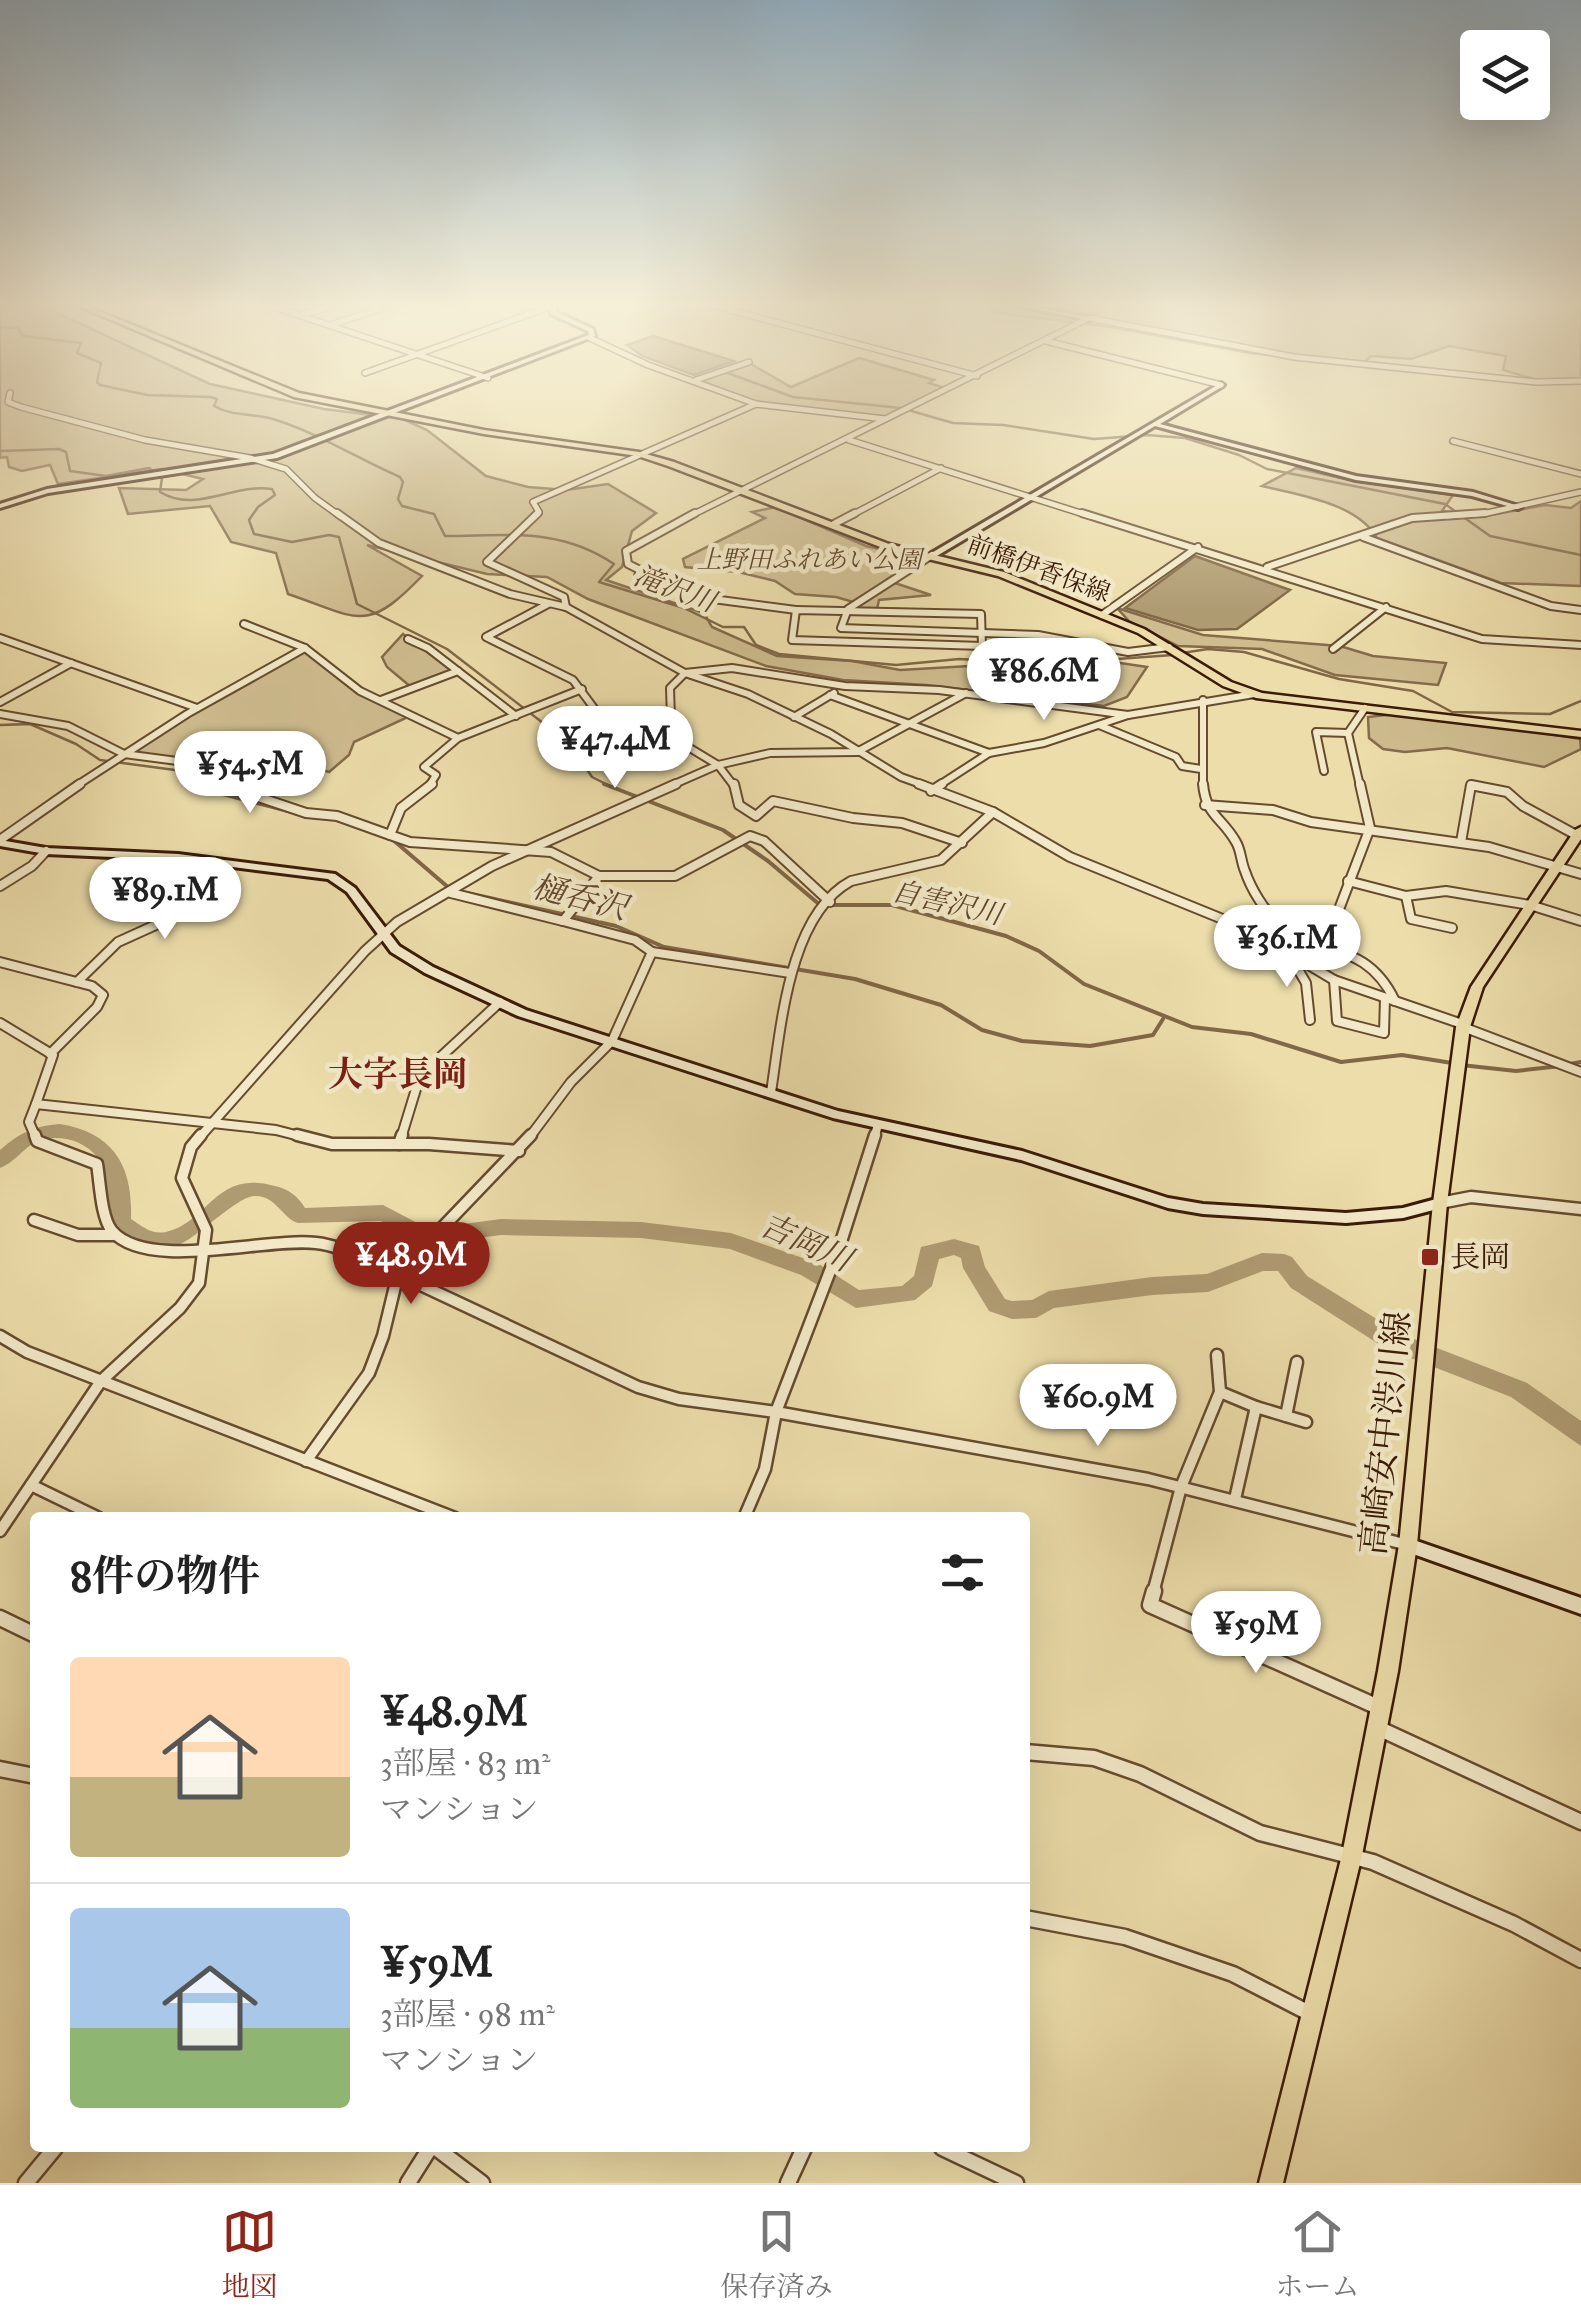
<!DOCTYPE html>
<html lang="ja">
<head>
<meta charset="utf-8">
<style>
  body { margin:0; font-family:"IM FELL Great Primer","Noto Serif JP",serif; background:#f6f6f6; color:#222; height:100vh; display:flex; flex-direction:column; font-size:38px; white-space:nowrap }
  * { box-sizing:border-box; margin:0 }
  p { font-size:32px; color:#767676 }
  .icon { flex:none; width:55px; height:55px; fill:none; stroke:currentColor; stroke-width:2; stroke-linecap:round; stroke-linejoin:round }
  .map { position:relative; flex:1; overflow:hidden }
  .side { position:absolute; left:30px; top:1512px; width:1000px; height:640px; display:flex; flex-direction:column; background:#fff; border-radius:10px; box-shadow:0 10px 40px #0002 }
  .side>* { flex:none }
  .tools { position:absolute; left:1460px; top:30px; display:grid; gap:20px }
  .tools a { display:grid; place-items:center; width:90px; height:90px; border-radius:10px; background:#fff; box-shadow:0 10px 40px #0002; font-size:50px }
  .price { position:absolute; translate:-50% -85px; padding:0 22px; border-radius:35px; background:#fff; color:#222; font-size:32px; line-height:65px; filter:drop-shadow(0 2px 5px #0008) }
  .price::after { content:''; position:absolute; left:50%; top:60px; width:30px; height:22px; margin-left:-15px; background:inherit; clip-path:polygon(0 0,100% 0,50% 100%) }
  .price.active { background:#8f2418; color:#fff }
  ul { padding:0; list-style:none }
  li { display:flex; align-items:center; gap:30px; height:250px; padding:0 40px }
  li+li { border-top:2px solid #e0e0e0 }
  li span { display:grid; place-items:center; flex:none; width:280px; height:200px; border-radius:10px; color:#555 }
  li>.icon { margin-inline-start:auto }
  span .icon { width:120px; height:120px; fill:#fffc; stroke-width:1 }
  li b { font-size:42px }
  h2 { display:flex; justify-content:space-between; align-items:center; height:120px; padding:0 40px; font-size:42px }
  .menu { display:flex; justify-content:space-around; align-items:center; height:140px; border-top:2px solid #e0e0e0; background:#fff; font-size:28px; color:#767676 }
  .menu a { display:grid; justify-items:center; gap:5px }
  .menu .active { color:#8f2418 }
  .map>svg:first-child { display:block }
</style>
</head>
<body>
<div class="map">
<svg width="1581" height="2183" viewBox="0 0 1581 2183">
  <rect width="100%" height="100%" fill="#ecddaa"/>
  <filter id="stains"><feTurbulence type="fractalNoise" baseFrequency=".002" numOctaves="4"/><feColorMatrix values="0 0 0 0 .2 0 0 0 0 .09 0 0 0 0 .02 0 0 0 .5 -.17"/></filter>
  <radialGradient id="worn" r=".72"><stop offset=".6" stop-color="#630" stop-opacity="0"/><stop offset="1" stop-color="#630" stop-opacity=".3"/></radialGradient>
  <!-- green -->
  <g fill="#cebc8e" stroke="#846b4a" stroke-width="2.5">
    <path d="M0,306H42L210,384L324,409L403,419L427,430L486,476L528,487L566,490L608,484L656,513L632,531L622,567L606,580L704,613L712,627L777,656L852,661L900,670L987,665L1049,667L1107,661L1147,667L1127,697L1104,706L926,685L843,680L766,666L588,599L547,577L487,574L367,545L422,576C365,635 359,618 288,594L276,553L231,542L210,506L128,514L119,488L186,490L203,479L162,469L58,484L50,465L22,471L9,467L7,457L0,458Z"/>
    <polygon points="1007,306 1581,306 1581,379 1537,380 1503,370 1506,356 1449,346 1411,359 1371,356 1364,363 1250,353 1110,327 993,312"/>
    <polygon points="859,358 934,380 929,383 945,388 884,418 758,404 699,380 749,363 791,387"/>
    <path d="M1296,468L1354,481L1453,495L1442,511L1486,516L1545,505L1571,508L1581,501V586L1501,583L1377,538C1357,503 1299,495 1262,486Z"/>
    <polygon points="776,507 866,546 919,558 886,580 931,595 879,600 877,609 854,608 857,603 836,597 795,594 775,581 738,572 685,567 683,559 765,518 752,512"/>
    <polygon points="1117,608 1203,635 1340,646 1373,656 1446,663 1438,685 1335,675 1262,649 1178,646 1129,621"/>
    <polygon points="403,634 453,671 411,687 387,667 382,657"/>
    <polygon points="304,651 356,692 408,717 354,742 349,755 329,772 297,762 309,753 276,739 242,759 224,755 198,764 134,752 244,680"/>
    <polygon points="1412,712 1580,739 1581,749 1544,767 1447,748 1405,752 1383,749 1369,738 1368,717"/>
  </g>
  <!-- water -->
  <g fill="#af9b72" stroke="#806747" stroke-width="2.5">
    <polygon points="653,336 734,361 694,375 642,356 627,345"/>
    <polygon points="1195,556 1290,590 1237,629 1198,630 1125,608"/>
  </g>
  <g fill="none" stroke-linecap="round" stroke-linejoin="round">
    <!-- stream-far1 -->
    <g stroke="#806747" stroke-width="2.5">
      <path d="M0,327L18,328L23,336L81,343L77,353L101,363L97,382L100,385L147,395L210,397L217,399L214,406C233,417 256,413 276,420C320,434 358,459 400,477L403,482L398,499L402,506L434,514L445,536C508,536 559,527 614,564L599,582L684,608L723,627H744L756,645L779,654L896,665L959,659L1047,664L1173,655"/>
      <polyline points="714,368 793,397 901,408 953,423 1003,425 1094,439 1147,435 1185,438 1239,455 1267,469 1445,504 1490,536 1581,555"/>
      <path d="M0,451L59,449L66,452L70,471L106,476L149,468L162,478L160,492C196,514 233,483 272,489L275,495L258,507L249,520L254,534L292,542L329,535L339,537L357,604L447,649L569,743L592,777L610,786"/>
      <polyline points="1182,653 1208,649 1244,652 1339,679 1413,691 1452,712 1550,714 1581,701"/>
      <polyline points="0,725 30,724 76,744 100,760 175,770 207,786"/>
    </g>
    <!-- stream -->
    <g stroke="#806747" stroke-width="4">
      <polyline points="202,784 219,793 292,812"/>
      <polyline points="604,784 723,830 768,861 820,905 892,905 1006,936 1039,951 1084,984 1192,1027 1251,1034 1341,1062 1402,1055 1452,1063"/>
      <polyline points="392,839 449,888"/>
      <polyline points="463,892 616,926 664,947 855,979 941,1005 982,1030 1022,1041 1090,1046 1153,1035 1163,1019"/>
      <polyline points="1570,1064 1581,1062"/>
      <polyline points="1461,1065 1516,1071 1561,1066"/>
    </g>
    <!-- river -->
    <path fill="#af9b72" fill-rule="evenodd" d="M60,1124C114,1133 133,1166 131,1219C142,1226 151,1235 166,1232C209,1222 215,1169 275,1186C288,1189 298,1196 305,1208L383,1205L425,1227L434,1228L501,1219L641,1222L731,1233L817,1263L859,1290L902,1286L914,1276L921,1247L954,1239L979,1246L985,1267L1005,1299L1012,1301L1032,1300L1049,1291L1152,1277L1207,1274L1262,1253L1284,1254L1292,1257L1307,1276L1401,1334L1527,1383L1581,1421V1446L1511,1397L1385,1348L1291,1288L1278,1271H1263L1208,1292L1152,1295L1054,1308L1036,1318L1012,1319L989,1311L963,1268L961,1258L954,1255L939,1259L932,1286L915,1300L856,1308L801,1275L730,1249L641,1238L501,1235L434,1244L410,1239L381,1221L298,1223C282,1218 276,1195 254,1196C246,1197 239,1202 233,1206C184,1240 171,1271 112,1228C100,1199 120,1163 79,1143C68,1138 51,1136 39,1141C24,1146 16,1162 0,1168V1150C20,1133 33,1126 60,1124Z"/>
    <defs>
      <g id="street-far4">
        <polyline points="271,306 488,378"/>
        <polyline points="715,306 977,376"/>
        <polyline points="302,315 332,306"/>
        <polyline points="330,325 389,306"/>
        <polyline points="590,338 648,365 756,404 885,419"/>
        <polyline points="1046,341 1221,385"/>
        <polyline points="365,373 552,306"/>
        <polyline points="696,380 749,362"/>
        <polyline points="10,393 8,402 21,407 145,440 250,458 286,469 315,498 340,516"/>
        <polyline points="849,440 1090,516"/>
        <polyline points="1453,441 1581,474"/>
        <polyline points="535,516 539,512 533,502 756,404"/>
        <polyline points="690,516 1089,318 1294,357 1536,382 1581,381"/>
        <polyline points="850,516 941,468"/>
        <polyline points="1447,516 1487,513 1581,492"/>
      </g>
      <g id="street-far3">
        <polyline points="337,513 379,543 510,594 566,607 685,673 748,694 831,734 901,777 926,786"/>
        <polyline points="538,513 487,562 564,597 566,607"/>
        <polyline points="695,513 626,551 628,564 640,570 638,576 690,596 796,610"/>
        <polyline points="1082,513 1482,639 1581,645"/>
        <polyline points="834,524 855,513"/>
        <polyline points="1363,537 1551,606 1581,610"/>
        <polyline points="932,555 848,609 841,628 1038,635 1128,652 1169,647"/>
        <polyline points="1267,567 1412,518 1485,513"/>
        <polyline points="548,604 486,637 573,680 602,719 670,736 718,765 734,786"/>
        <polygon points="796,610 981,614 982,646 792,640"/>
        <polyline points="1102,615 1198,547"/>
        <polyline points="244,624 305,648 360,691 458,738"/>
        <polyline points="0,638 197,708"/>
        <polyline points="408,639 428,648 516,716"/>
        <polyline points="1333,649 1386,607"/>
        <polyline points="830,695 989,753"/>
        <polyline points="381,700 458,671"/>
        <polyline points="0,702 71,663"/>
        <polyline points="0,714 68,726 124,754 185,762 224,786"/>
        <polyline points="794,717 834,693"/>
        <polyline points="1099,725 1176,757 1182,766 1201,769"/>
        <polyline points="656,733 671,718 670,688 685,673 732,668 845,686 939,690 1128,715"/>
        <polyline points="1324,771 1316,732 1348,733"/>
        <polyline points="76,786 187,714 305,648"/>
        <polyline points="429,786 436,775 424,767 458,738 582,689"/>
        <polyline points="670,786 718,765 770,753 857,752 966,693"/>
        <polyline points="938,786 989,753 1044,743 1128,715 1254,694"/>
        <polyline points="1203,786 1203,700"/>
        <polyline points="1360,786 1348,733 1365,708"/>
        <polyline points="1471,786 1479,786"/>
      </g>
      <g id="street-far2">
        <polyline points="220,784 306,813 337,816 390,835"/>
        <polyline points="432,784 401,808 390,835 410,842 551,852 599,876 675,876 750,836 764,841 830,902"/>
        <polyline points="734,784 739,805 756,816 773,801 853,818 902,823 962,843"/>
        <polyline points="919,784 993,812 1070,857 1252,931 1334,980 1465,1025"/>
        <path d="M1203,784C1206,816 1222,817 1236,842C1241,850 1241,862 1245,871C1251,889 1264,910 1278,923C1316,958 1365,938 1395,1001"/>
        <polyline points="931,791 942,784"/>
        <polyline points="1205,805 1273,810 1311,822 1489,847 1581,874"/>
        <polyline points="0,840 80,784"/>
        <polyline points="1461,842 1471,785 1507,792 1523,806 1578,836"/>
        <polyline points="1348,881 1406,896 1446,891 1530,905 1581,921"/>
        <polyline points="0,886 32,866 46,851"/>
        <polyline points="451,893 563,921"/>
        <polyline points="1406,896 1411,919 1452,928"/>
        <polyline points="1325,946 1370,828 1360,784"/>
        <polyline points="652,952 790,973"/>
        <polyline points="1289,954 1306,983 1310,1020"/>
        <polyline points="0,962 92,986 103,995 97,1007 50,1054"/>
        <polyline points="1334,980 1337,1021 1384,1033 1385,998"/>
        <polyline points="77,982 118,942 160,923 219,863"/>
        <polyline points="0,1023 53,1055 36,1104 276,1130 307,1138"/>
        <polyline points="1463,1027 1581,1072"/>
        <path d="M771,1092C781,1029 788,915 851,881L941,860L993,812"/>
        <polyline points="36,1138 29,1122 36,1104"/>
        <polyline points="199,1138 365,951 397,922 492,866 676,784"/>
        <polyline points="401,1138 420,1076 500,1002"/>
        <polyline points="529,1138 571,1082 612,1041 652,952 635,940 563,921 599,876"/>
        <polyline points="874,1138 878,1125"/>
      </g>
      <g id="street-far1">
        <path d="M35,1135L37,1141L97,1164C100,1182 101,1218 112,1231C148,1272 266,1237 316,1243C336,1245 356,1254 374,1263L638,1387L679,1399L776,1412L1148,1479L1408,1545"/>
        <polyline points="297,1135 332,1144 429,1144 519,1151"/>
        <polyline points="399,1144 402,1135"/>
        <polyline points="1440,1203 1471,1197 1581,1209"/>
        <polyline points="34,1220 78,1235 113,1235"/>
        <polyline points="0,1336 27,1352 455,1518"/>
        <polyline points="1220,1392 1256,1407"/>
        <polyline points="1286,1416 1297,1362"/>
        <polyline points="306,1461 369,1373 383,1336 398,1274 531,1135"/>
        <polyline points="31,1485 99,1518"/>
        <polyline points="1235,1499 1256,1407 1306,1422"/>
        <polyline points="744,1518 765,1469 776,1412 840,1245 875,1135"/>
        <polyline points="0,1531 101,1381 180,1308 199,1283 206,1230 182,1178 191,1147 201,1135"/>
        <polyline points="1153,1593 1181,1487 1220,1392 1217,1355"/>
      </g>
      <g id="street">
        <polyline points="1154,1591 1150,1605 1378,1707"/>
        <polyline points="0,1618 35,1635"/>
        <polyline points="1378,1728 1581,1822"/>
        <polyline points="1025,1752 1094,1758 1140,1774 1260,1833 1373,1862 1514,1924 1581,1960"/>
        <polyline points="0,1769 35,1776"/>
        <polyline points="1025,1918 1125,1937 1233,1974 1311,2014"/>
        <polyline points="436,2148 482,2183"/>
        <polyline points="942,2148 1016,2183"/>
        <polyline points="26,2183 55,2148"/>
        <polyline points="408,2183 430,2148"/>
        <polyline points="788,2183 804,2148"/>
      </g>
      <g id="secondary">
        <polygon points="550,306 556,306 556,312 593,329 595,336 277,458 48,493 0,508 0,504 47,489 273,454 589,335 588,331 551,314"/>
        <polygon points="1019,306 1030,306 1092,318 1089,320"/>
        <polygon points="1221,383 1224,385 1223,386 1160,424 1356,476 1473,492 1522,507 1518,509 1472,496 1356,480 1155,426 935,557 928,555"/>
        <polygon points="0,840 46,848 178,854 335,874 355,888 399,946 433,967 526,1010 838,1111 1022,1151 1168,1198 1203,1204 1346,1213 1403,1208 1440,1198 1445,1199 1447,1203 1445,1207 1403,1218 1346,1223 1203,1214 1168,1208 1021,1160 833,1118 518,1016 425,973 391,952 347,892 328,879 178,860 46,854 0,846"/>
        <polygon points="1408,1538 1581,1598 1581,1614 1402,1550 1400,1545 1402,1540"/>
      </g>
      <g id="primary">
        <polygon points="78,306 86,306 299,393 484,430 639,452 674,462 889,544 1004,572 1144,629 1231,682 1262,693 1581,731 1581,737 1256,698 1223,686 1138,633 998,576 883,548 668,466 638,456 484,434 294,397"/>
        <polygon points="1581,827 1581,839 1483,987 1470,1027 1447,1203 1417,1545 1398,1671 1362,1855 1283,2183 1259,2183 1342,1855 1378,1671 1399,1545 1433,1203 1456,1027 1471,987 1575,830"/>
      </g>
    </defs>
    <!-- street-far4 casing -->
    <use href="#street-far4" stroke="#664b2f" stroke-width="8"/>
    <!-- street-far3 casing -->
    <use href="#street-far3" stroke="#664b2f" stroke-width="10"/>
    <!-- street-far2 casing -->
    <use href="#street-far2" stroke="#664b2f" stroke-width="12"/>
    <!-- street-far1 casing -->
    <use href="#street-far1" stroke="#664b2f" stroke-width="15"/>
    <!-- street casing -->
    <use href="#street" stroke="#664b2f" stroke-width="19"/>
    <!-- secondary casing -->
    <use href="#secondary" stroke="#3a1a06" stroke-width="6"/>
    <!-- primary casing -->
    <use href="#primary" stroke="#3a1a06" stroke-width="5"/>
    <!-- street-far4 -->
    <use href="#street-far4" stroke="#f3e9c8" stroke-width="5"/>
    <!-- street-far3 -->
    <use href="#street-far3" stroke="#f3e9c8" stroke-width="6"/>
    <!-- street-far2 -->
    <use href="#street-far2" stroke="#f3e9c8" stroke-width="8"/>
    <!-- street-far1 -->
    <use href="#street-far1" stroke="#f3e9c8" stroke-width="10"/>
    <!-- street -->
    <use href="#street" stroke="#f3e9c8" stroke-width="14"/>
    <!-- secondary -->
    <use href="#secondary" fill="#f3e9c8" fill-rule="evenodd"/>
    <!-- primary -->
    <use href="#primary" fill="#ecddaa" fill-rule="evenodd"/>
  </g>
  <!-- sky -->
  <linearGradient id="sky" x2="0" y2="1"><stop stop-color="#91aab9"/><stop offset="0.5" stop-color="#f6f0d9"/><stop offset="1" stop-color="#f6f0d9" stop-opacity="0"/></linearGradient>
  <rect width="1581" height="611" fill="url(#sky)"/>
  <!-- markers -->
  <rect fill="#8f2418" stroke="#f3e9c8" stroke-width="4" x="1420" y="1247" width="20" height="20" rx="5"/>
  <g text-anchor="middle" stroke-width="9" stroke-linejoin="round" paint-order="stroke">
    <!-- far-park labels -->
    <g font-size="25" font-style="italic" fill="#664b2f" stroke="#f3e9c8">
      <text x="809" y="568">上野田ふれあい公園</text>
    </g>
    <!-- far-street labels -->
    <g font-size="25" fill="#3a1a06" stroke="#f3e9c8">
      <text transform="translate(1039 568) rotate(20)" y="9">前橋伊香保線</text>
    </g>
    <!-- far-water labels -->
    <g font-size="28" font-style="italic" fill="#63472c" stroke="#f3e9c8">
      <text transform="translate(675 588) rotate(20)" y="10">滝沢川</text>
      <text transform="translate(947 902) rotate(13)" y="10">自害沢川</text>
    </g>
    <!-- poi labels -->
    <g font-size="30" fill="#3a1a06" stroke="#f3e9c8" text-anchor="start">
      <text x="1450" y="1267">長岡</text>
    </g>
    <!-- water labels -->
    <g font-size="32" font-style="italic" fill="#63472c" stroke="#f3e9c8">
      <text transform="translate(580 897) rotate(14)" y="11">樋呑沢</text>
      <text transform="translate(806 1242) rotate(24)" y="11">吉岡川</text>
    </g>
    <!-- quarter labels -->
    <g font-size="35" font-weight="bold" fill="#7a1f14" stroke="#f3e9c8">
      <text x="398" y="1086">大字長岡</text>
    </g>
    <!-- near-street labels -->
    <g font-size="35" fill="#3a1a06" stroke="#f3e9c8">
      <text transform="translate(1385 1433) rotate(-84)" y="12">高崎安中渋川線</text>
    </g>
  </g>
  <rect width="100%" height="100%" filter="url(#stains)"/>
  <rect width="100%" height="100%" fill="url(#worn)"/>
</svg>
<div class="tools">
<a><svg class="icon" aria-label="layers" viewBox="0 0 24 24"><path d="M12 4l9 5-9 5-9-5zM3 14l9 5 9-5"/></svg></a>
</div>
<b class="price" style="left:1044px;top:723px">¥86.6M</b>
<b class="price" style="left:615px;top:791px">¥47.4M</b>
<b class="price" style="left:250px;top:816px">¥54.5M</b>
<b class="price" style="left:165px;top:942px">¥89.1M</b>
<b class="price" style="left:1287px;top:990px">¥36.1M</b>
<b class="price active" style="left:411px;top:1307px">¥48.9M</b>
<b class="price" style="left:1098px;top:1449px">¥60.9M</b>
<b class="price" style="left:1256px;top:1676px">¥59M</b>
<section class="side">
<h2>8件の物件<svg class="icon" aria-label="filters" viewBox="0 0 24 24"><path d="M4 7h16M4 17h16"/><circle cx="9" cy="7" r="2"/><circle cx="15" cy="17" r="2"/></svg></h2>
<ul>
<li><span style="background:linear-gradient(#ffd9b3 60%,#c2b280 0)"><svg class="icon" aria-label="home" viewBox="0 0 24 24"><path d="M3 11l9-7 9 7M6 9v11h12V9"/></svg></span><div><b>¥48.9M</b><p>3部屋 · 83 m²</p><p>マンション</p></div></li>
<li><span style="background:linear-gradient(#a9c7e8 60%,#8fb573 0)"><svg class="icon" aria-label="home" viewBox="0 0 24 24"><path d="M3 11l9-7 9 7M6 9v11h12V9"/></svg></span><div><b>¥59M</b><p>3部屋 · 98 m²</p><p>マンション</p></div></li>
</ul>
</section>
</div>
<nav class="menu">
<a class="active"><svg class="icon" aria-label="map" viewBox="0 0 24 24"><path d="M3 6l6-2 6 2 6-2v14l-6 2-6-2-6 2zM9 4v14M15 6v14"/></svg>地図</a>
<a><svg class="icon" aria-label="saved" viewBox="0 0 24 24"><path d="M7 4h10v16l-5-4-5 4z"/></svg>保存済み</a>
<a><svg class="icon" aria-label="home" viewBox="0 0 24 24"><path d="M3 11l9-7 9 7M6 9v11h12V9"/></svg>ホーム</a>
</nav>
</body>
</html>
